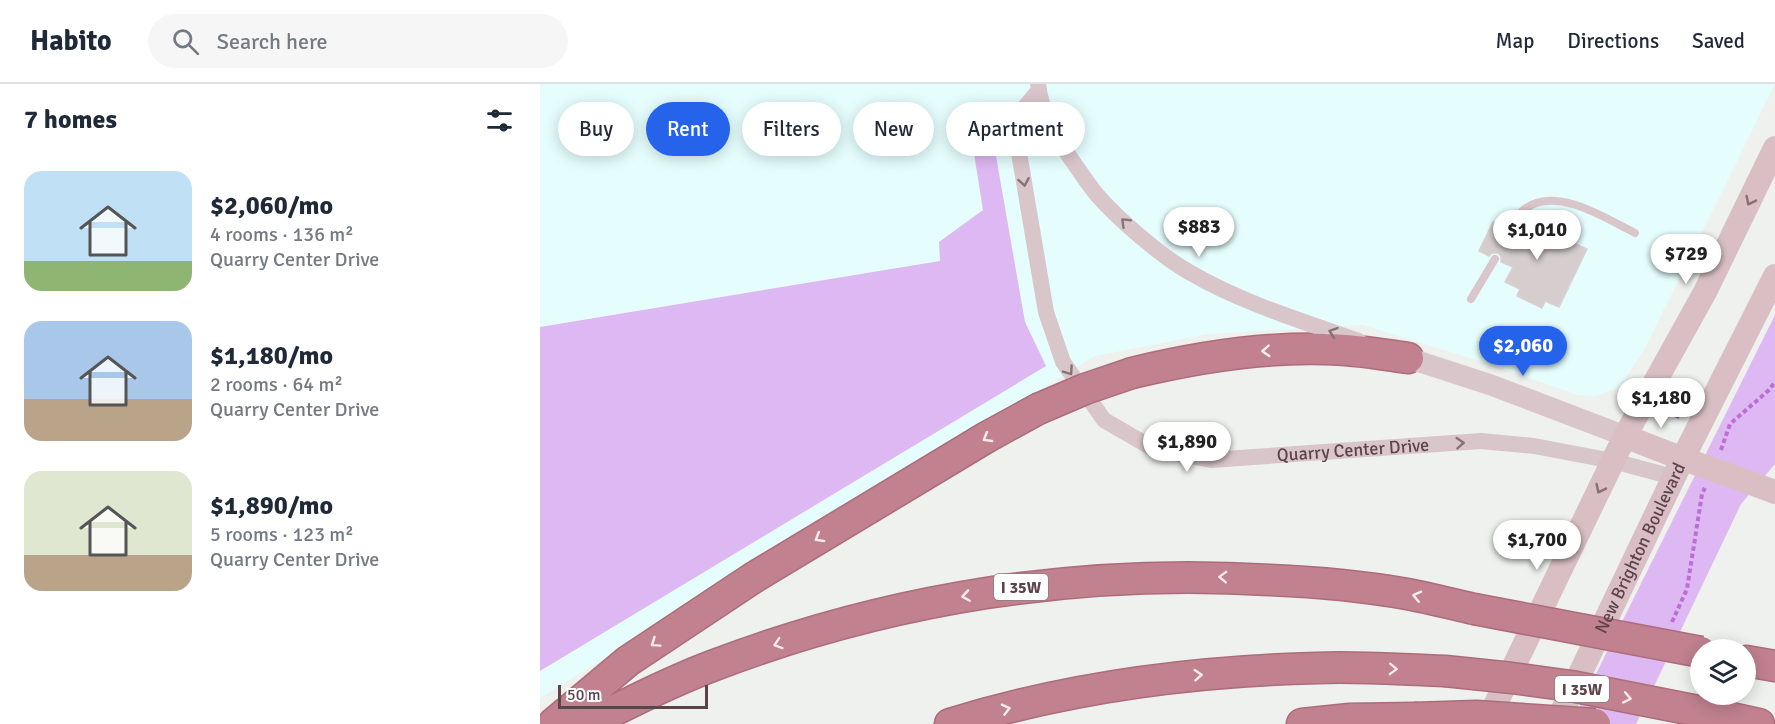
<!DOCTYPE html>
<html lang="en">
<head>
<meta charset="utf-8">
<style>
  body { margin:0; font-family:Signika,sans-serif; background:#f6f6f7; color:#1f2937; height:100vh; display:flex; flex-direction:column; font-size:22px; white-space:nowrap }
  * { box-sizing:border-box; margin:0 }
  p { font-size:20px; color:#747a83 }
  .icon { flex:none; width:33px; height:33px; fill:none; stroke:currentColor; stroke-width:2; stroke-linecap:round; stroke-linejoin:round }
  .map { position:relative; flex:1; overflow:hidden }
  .details { display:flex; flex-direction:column; background:#fff; width:540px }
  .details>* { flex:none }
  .banner { position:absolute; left:18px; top:18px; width:570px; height:54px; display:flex; gap:12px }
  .buttons { position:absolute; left:1150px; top:555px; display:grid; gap:12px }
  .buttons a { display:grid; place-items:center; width:66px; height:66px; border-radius:50%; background:#fff; box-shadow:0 3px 15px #0003; font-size:30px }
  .scale { position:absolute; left:18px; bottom:15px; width:150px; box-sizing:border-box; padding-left:6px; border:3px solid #5d444b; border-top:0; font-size:16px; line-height:21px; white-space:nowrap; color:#5d444b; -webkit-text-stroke:4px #fff; paint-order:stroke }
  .price { position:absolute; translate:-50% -51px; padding:0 14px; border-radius:21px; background:#fff; color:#222; font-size:20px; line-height:39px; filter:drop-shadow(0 2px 3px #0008) }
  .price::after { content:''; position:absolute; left:50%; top:36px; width:18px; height:14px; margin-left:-9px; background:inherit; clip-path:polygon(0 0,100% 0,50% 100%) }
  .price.on { background:#2563eb; color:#fff }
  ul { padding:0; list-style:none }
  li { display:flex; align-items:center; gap:18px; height:150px; padding:0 24px }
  li span { display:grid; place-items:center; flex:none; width:168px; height:120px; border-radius:18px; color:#555 }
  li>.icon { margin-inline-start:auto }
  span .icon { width:72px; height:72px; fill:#fffc; stroke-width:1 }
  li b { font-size:26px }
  h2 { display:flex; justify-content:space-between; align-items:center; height:72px; padding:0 24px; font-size:26px }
  .tag { padding:0 21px; border-radius:27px; background:#fff; box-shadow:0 3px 15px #0003; font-size:21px; line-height:54px }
  .tag.on { background:#2563eb; color:#fff }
  header { display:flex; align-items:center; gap:36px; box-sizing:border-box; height:84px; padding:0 30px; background:#fff; border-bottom:2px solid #e0e1e3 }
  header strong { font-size:28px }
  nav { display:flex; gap:33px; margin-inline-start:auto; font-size:21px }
  .search { width:420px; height:54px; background:#f6f6f7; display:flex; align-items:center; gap:15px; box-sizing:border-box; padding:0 21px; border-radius:33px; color:#747a83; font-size:22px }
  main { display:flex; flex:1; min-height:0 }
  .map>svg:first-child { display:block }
</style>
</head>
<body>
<header>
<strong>Habito</strong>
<div class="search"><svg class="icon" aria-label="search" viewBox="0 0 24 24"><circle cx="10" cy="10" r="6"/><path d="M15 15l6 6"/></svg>Search here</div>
<nav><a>Map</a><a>Directions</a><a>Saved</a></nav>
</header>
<main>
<section class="details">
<h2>7 homes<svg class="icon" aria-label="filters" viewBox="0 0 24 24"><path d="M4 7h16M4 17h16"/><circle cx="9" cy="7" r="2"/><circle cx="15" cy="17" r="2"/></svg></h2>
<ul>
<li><span style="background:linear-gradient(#bfe0f5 75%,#8fb573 0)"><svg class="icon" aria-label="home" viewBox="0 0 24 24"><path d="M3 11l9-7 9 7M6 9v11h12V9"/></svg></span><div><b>$2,060/mo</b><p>4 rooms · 136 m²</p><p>Quarry Center Drive</p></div></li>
<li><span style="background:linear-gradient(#a9c7e8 65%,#b9a48a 0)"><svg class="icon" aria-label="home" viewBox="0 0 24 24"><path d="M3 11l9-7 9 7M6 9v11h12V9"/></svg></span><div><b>$1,180/mo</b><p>2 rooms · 64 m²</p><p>Quarry Center Drive</p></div></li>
<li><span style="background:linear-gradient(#dfe7d0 70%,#b9a48a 0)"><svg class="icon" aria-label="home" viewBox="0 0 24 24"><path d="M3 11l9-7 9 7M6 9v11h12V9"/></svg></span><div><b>$1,890/mo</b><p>5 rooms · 123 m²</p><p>Quarry Center Drive</p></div></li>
</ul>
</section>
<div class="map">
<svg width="1235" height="640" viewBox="0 0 1235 640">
  <rect width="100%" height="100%" fill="#eef1ee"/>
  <!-- commercial -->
  <polygon fill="#e5fdfd" points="0,0 1235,0 1104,266 1080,303 1056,312 1038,311 949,280 823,241 668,250 555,272 0,614"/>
  <!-- green -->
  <g fill="#deb8f3">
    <path d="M441,34C458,44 455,54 456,72L485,238L506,282L0,587V243L400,177L399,158L443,126L429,38Z"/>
    <polygon points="1235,231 1235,380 1201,420 1096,640 1031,640"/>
  </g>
  <!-- building -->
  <polygon fill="#d6cdce" stroke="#dad1d1" stroke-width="1.5" points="953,138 963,143 963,149 968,152 975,149 987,154 993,140 1008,147 1011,140 1037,152 1034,159 1047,165 1019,223 1005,217 1002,224 977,212 980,205 965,198 973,183 961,178 961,172 958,169 952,169 949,172 939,167"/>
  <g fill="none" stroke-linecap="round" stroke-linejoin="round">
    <defs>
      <g id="motorway">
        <path d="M592,289C654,274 720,263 785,265C812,265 840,270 868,274"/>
        <polyline points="1206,577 1235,582"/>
        <polyline points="1178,631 1219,640"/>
        <polyline points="13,640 88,577 213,494 447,353 498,325"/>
        <path d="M48,640C88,619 130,598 172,582C350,514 540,484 730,496C776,498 822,502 867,510C889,514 912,520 934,525"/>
        <path d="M410,640C529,603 654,587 777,584C820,582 863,586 905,587"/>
        <polyline points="762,640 810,635 875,634"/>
      </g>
    </defs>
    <!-- motorway casing -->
    <use href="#motorway" stroke="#ad6c7a" stroke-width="33"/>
    <!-- path -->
    <g stroke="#bd6dd3" stroke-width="4" stroke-dasharray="4.5 3" stroke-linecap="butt">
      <polyline points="1121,327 1140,333"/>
      <polyline points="1181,366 1190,340 1229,306 1235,298"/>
      <polyline points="1132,538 1147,505 1162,410 1165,404"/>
    </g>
    <!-- service -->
    <g stroke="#d9c6cb" stroke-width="8">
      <path d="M969,146C974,138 978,129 986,124C1017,102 1067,135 1095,149"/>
      <polyline points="931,215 955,175"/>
    </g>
    <!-- minor -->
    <g stroke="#d9c6cb" stroke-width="16">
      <path d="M498,0C501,30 519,58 536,82C543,92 550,103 558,112C579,136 621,172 649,188C702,219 762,237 819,257"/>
      <path id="s1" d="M499,6L479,30L476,51L506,228L523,278L564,336L614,365L671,376L941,357L994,362L1073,377L1133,393"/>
    </g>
    <!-- tertiary -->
    <polyline stroke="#d9c6cb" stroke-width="21" points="868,274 951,301 1085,352"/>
    <!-- secondary -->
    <g stroke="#d9bfc4" stroke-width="24">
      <path d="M1085,352C1134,373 1185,389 1235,408"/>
      <polyline points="946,640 1085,352 1165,208 1235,64"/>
      <path id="s2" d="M1016,640L1142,376L1235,192"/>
    </g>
    <!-- motorway -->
    <use href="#motorway" stroke="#c1818f" stroke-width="30"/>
    <defs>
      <g id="motorway-bridge">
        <polyline points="498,325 545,305 592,289"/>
        <polyline points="934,525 1161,568"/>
        <polyline points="905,587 972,594 1031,602 1178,631"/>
        <polyline points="875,634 936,632 1055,640"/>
      </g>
    </defs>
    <!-- motorway-bridge casing -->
    <use href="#motorway-bridge" stroke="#ad6c7a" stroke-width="33" stroke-linecap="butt"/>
    <!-- motorway-bridge -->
    <use href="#motorway-bridge" stroke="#c1818f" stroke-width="30"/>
  </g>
  <!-- one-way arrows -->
  <defs><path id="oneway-chevron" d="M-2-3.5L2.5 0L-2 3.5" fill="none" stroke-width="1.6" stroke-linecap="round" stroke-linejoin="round" transform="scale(1.5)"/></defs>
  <g stroke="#887278">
    <use href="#oneway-chevron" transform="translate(484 98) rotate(80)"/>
    <use href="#oneway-chevron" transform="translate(585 138) rotate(-136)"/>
    <use href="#oneway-chevron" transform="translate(793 248) rotate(-161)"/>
    <use href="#oneway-chevron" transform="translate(529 287) rotate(55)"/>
    <use href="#oneway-chevron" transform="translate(920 359) rotate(-4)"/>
  </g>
  <g stroke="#886f75">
    <use href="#oneway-chevron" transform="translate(1210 117) rotate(116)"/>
    <use href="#oneway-chevron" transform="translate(1060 405) rotate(116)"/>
  </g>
  <g stroke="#f6ecee">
    <use href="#oneway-chevron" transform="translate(726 267) rotate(176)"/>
    <use href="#oneway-chevron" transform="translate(447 354) rotate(150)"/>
    <use href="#oneway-chevron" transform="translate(279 454) rotate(149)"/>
    <use href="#oneway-chevron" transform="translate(683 493) rotate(-178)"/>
    <use href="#oneway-chevron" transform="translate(426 512) rotate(171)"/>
    <use href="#oneway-chevron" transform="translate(877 512) rotate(-167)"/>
    <use href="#oneway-chevron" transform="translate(115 559) rotate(146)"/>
    <use href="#oneway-chevron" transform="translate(238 560) rotate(162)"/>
    <use href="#oneway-chevron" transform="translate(853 585) rotate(2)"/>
    <use href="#oneway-chevron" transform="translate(658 591) rotate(-4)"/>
    <use href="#oneway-chevron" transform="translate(1087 614) rotate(11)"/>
    <use href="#oneway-chevron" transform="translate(466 625) rotate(-14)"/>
  </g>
  <g text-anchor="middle" stroke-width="4.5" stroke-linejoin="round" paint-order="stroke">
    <!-- shield labels -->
    <g fill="#fff" stroke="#8e7c81" stroke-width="1.5">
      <rect x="454" y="490" width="54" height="26" rx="4.5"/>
      <rect x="1015" y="592" width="54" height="26" rx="4.5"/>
    </g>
    <g font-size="16" font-weight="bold" fill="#5d444b">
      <text x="481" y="509">I 35W</text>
      <text x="1042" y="611">I 35W</text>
    </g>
    <!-- street labels -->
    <g font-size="18" fill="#5d444b" stroke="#fff">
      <text dy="6" stroke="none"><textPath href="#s1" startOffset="614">Quarry Center Drive</textPath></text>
      <text dy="6" stroke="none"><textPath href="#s2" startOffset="195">New Brighton Boulevard</textPath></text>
    </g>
  </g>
</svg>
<div class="buttons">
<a><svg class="icon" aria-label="layers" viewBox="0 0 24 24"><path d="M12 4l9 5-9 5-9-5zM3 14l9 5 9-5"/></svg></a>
</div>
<div class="scale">50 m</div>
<b class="price" style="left:659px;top:174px">$883</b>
<b class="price" style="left:997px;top:177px">$1,010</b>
<b class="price" style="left:1146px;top:201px">$729</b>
<b class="price on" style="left:983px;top:293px">$2,060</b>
<b class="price" style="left:1121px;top:345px">$1,180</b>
<b class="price" style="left:647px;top:389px">$1,890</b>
<b class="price" style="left:997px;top:487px">$1,700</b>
<div class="banner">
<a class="tag">Buy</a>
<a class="tag on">Rent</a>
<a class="tag">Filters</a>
<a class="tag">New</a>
<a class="tag">Apartment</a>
</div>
</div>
</main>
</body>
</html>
